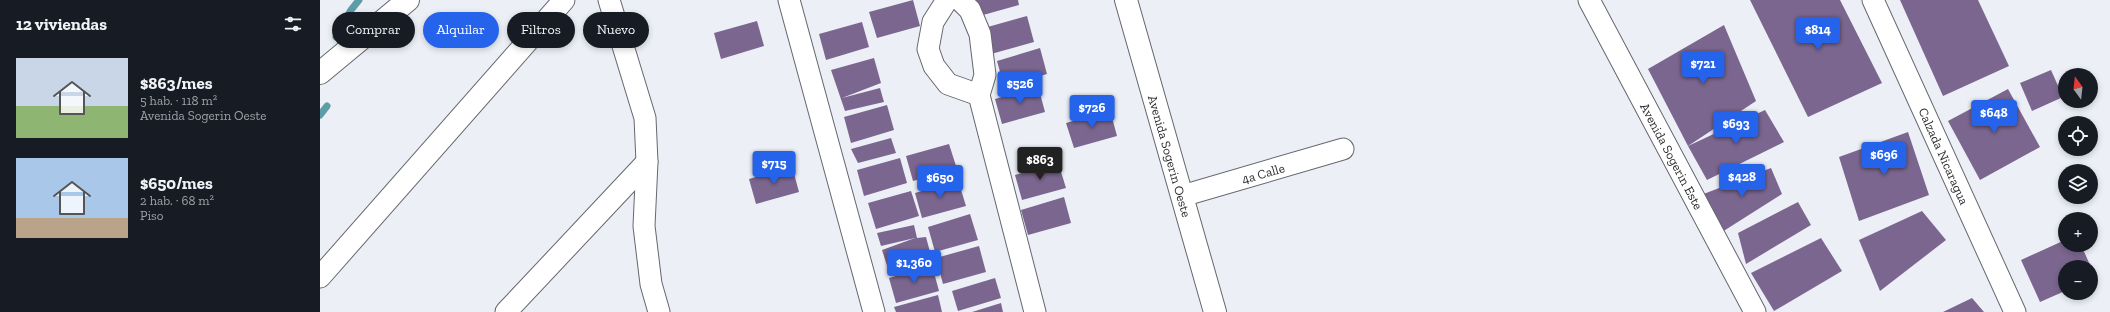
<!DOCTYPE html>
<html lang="es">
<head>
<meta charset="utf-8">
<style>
  body { margin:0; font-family:"Zilla Slab",serif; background:#20242c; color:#f1f3f6; height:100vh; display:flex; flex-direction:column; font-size:15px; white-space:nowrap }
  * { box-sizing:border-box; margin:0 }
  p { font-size:13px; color:#9ea1a6 }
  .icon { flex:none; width:22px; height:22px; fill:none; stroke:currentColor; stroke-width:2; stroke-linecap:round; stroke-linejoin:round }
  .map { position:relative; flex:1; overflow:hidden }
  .side { display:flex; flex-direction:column; background:#171b24; width:320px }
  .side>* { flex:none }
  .guide { position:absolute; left:12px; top:12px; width:380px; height:36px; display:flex; gap:8px }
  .needle { width:26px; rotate:345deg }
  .buttons { position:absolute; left:1738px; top:68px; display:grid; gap:8px }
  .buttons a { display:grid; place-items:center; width:40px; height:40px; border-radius:50%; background:#171b24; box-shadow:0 2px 6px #0003; font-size:20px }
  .price { position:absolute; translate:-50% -34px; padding:0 9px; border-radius:4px; background:#2563eb; color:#fff; font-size:13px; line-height:26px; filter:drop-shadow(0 1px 2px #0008) }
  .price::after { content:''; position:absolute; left:50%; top:24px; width:12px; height:9px; margin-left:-6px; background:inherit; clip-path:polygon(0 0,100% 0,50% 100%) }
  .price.selected { background:#222; color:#fff }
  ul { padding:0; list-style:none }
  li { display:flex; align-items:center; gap:12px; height:100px; padding:0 16px }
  li span { display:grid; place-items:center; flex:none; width:112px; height:80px; border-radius:0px; color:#555 }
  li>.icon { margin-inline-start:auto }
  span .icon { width:48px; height:48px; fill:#fffc; stroke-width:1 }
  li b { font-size:17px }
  h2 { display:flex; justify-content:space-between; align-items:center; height:48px; padding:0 16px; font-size:17px }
  .pill { padding:0 14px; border-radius:18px; background:#171b24; box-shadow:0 2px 6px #0003; font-size:14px; line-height:36px }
  .pill.selected { background:#2563eb; color:#fff }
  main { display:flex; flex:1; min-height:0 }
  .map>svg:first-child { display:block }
</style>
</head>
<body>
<main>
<section class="side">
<h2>12 viviendas<svg class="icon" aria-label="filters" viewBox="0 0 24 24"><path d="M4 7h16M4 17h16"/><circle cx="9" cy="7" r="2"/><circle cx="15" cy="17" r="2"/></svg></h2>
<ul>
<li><span style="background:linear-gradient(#c9d6e8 60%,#8fb573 0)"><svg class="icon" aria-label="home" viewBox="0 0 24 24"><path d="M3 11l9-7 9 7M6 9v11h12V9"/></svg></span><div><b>$863/mes</b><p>5 hab. · 118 m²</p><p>Avenida Sogerin Oeste</p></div></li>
<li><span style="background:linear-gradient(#a9c7e8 75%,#b9a48a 0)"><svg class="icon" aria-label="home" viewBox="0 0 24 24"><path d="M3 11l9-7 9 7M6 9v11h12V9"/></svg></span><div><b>$650/mes</b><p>2 hab. · 68 m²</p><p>Piso</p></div></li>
</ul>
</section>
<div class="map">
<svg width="1790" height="312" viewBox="0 0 1790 312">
  <rect width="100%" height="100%" fill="#edeff7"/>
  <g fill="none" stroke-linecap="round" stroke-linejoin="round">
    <!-- stream -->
    <g stroke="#5d9da8" stroke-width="7">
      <polyline points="16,37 31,10 39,0"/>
      <polyline points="0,115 7,106"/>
    </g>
  </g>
  <!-- building -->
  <g fill="#7b668f">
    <polygon points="593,0 600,26 557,38 549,12"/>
    <polygon points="651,0 698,0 699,5 656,17"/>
    <polygon points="1430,0 1520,0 1562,83 1488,117"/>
    <polygon points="1580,0 1658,0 1689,66 1623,96"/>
    <polygon points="707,16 714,42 671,54 664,28"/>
    <polygon points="437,21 444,46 401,59 394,33"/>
    <polygon points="542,22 549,47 506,60 499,34"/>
    <polygon points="1404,25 1436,101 1368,146 1328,69"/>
    <polygon points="720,48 727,74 684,86 677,61"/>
    <polygon points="554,58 561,83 522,98 560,88 564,102 525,111 511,70"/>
    <polygon points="1731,70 1743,97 1712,111 1700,83"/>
    <polygon points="718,86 725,112 682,124 675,99"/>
    <polygon points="1688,89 1720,147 1660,180 1628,121"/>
    <polygon points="567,105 574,130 531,143 524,117"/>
    <polygon points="790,110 797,136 754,148 746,123"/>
    <polygon points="1445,110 1464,142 1387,180 1368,146"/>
    <polygon points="1588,132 1609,195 1539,221 1519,157"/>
    <polygon points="571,138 576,153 538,163 531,149"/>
    <polygon points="629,144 637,169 593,181 586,156"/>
    <polygon points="580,158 587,183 544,196 537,170"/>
    <polygon points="738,162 746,188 702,200 695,175"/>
    <polygon points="472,166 479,192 436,204 429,179"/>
    <polygon points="1451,168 1462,194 1402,232 1381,195"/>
    <polygon points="638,180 646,206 602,218 595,193"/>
    <polygon points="591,191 599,216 556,229 548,203"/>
    <polygon points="744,197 751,223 708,235 701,210"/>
    <polygon points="1478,202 1491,225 1426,264 1418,233"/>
    <polygon points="1602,211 1626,240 1560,291 1539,240"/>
    <polygon points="650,214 658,240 615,252 608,227"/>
    <polygon points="594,225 597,238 606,237 613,263 570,275 562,250 595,238 561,246 557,233"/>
    <polygon points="1501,238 1522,271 1454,311 1431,273"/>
    <polygon points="1745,240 1745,245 1761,245 1771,267 1745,267 1745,291 1720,302 1701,260"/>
    <polygon points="659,246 666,272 623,284 616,258"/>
    <polygon points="612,265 619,291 576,303 569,278"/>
    <polygon points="675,278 681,298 638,311 632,291"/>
    <polygon points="618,295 622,312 576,312 574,307"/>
    <polygon points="1652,298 1664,312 1623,312"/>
    <polygon points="681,303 683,312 652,312"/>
  </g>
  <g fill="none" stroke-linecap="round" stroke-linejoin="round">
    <defs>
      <g id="minor">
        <polyline points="289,0 325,118 327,162 324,226 331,284 339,312"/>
        <polyline points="469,0 554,312"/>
        <polyline points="627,0 613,22 608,49 614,66 628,84 659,95"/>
        <polyline points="640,0 650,10 660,34 665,75 659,95 715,312"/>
        <polyline points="1269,0 1435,312"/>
        <polyline points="1553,0 1695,312"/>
        <polyline points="862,196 1023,149"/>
        <polyline points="0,277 244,0"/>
        <polyline points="186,312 327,162"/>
      </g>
      <g id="tertiary">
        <polyline points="806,0 895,312"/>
        <polyline points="0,73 88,0"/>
      </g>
    </defs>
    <!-- minor casing -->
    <use href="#minor" stroke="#65676e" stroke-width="23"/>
    <!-- tertiary casing -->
    <use href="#tertiary" stroke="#65676e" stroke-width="24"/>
    <!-- minor -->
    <use href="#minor" stroke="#fff" stroke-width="21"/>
    <!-- tertiary -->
    <use href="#tertiary" stroke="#fff" stroke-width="22"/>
  </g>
  <g text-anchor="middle" stroke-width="4" stroke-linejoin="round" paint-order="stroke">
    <!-- street labels -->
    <g font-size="13" fill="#2c2c2f" stroke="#fff">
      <text transform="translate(850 156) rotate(74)" y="5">Avenida Sogerin Oeste</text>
      <text transform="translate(1352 156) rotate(62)" y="5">Avenida Sogerin Este</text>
      <text transform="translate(1624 156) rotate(66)" y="5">Calzada Nicaragua</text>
      <text transform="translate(943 173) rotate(-16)" y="5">4a Calle</text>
    </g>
  </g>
</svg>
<div class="buttons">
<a><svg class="needle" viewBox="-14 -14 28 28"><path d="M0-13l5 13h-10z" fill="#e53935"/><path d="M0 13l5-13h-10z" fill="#9ea1a6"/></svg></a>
<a><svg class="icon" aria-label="locate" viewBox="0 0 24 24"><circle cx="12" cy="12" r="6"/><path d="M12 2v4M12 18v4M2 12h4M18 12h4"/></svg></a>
<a><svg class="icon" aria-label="layers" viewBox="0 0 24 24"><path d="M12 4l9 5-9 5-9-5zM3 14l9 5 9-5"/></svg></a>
<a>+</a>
<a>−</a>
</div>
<b class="price" style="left:1498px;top:51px">$814</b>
<b class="price" style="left:1383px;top:85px">$721</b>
<b class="price" style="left:700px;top:105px">$526</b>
<b class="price" style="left:772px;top:129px">$726</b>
<b class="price" style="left:1674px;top:134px">$648</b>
<b class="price" style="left:1416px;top:145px">$693</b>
<b class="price" style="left:1564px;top:176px">$696</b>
<b class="price selected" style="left:720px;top:181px">$863</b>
<b class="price" style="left:454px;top:185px">$715</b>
<b class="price" style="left:1422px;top:198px">$428</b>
<b class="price" style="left:620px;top:199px">$650</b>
<b class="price" style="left:594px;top:284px">$1,360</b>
<div class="guide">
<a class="pill">Comprar</a>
<a class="pill selected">Alquilar</a>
<a class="pill">Filtros</a>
<a class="pill">Nuevo</a>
</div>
</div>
</main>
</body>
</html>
